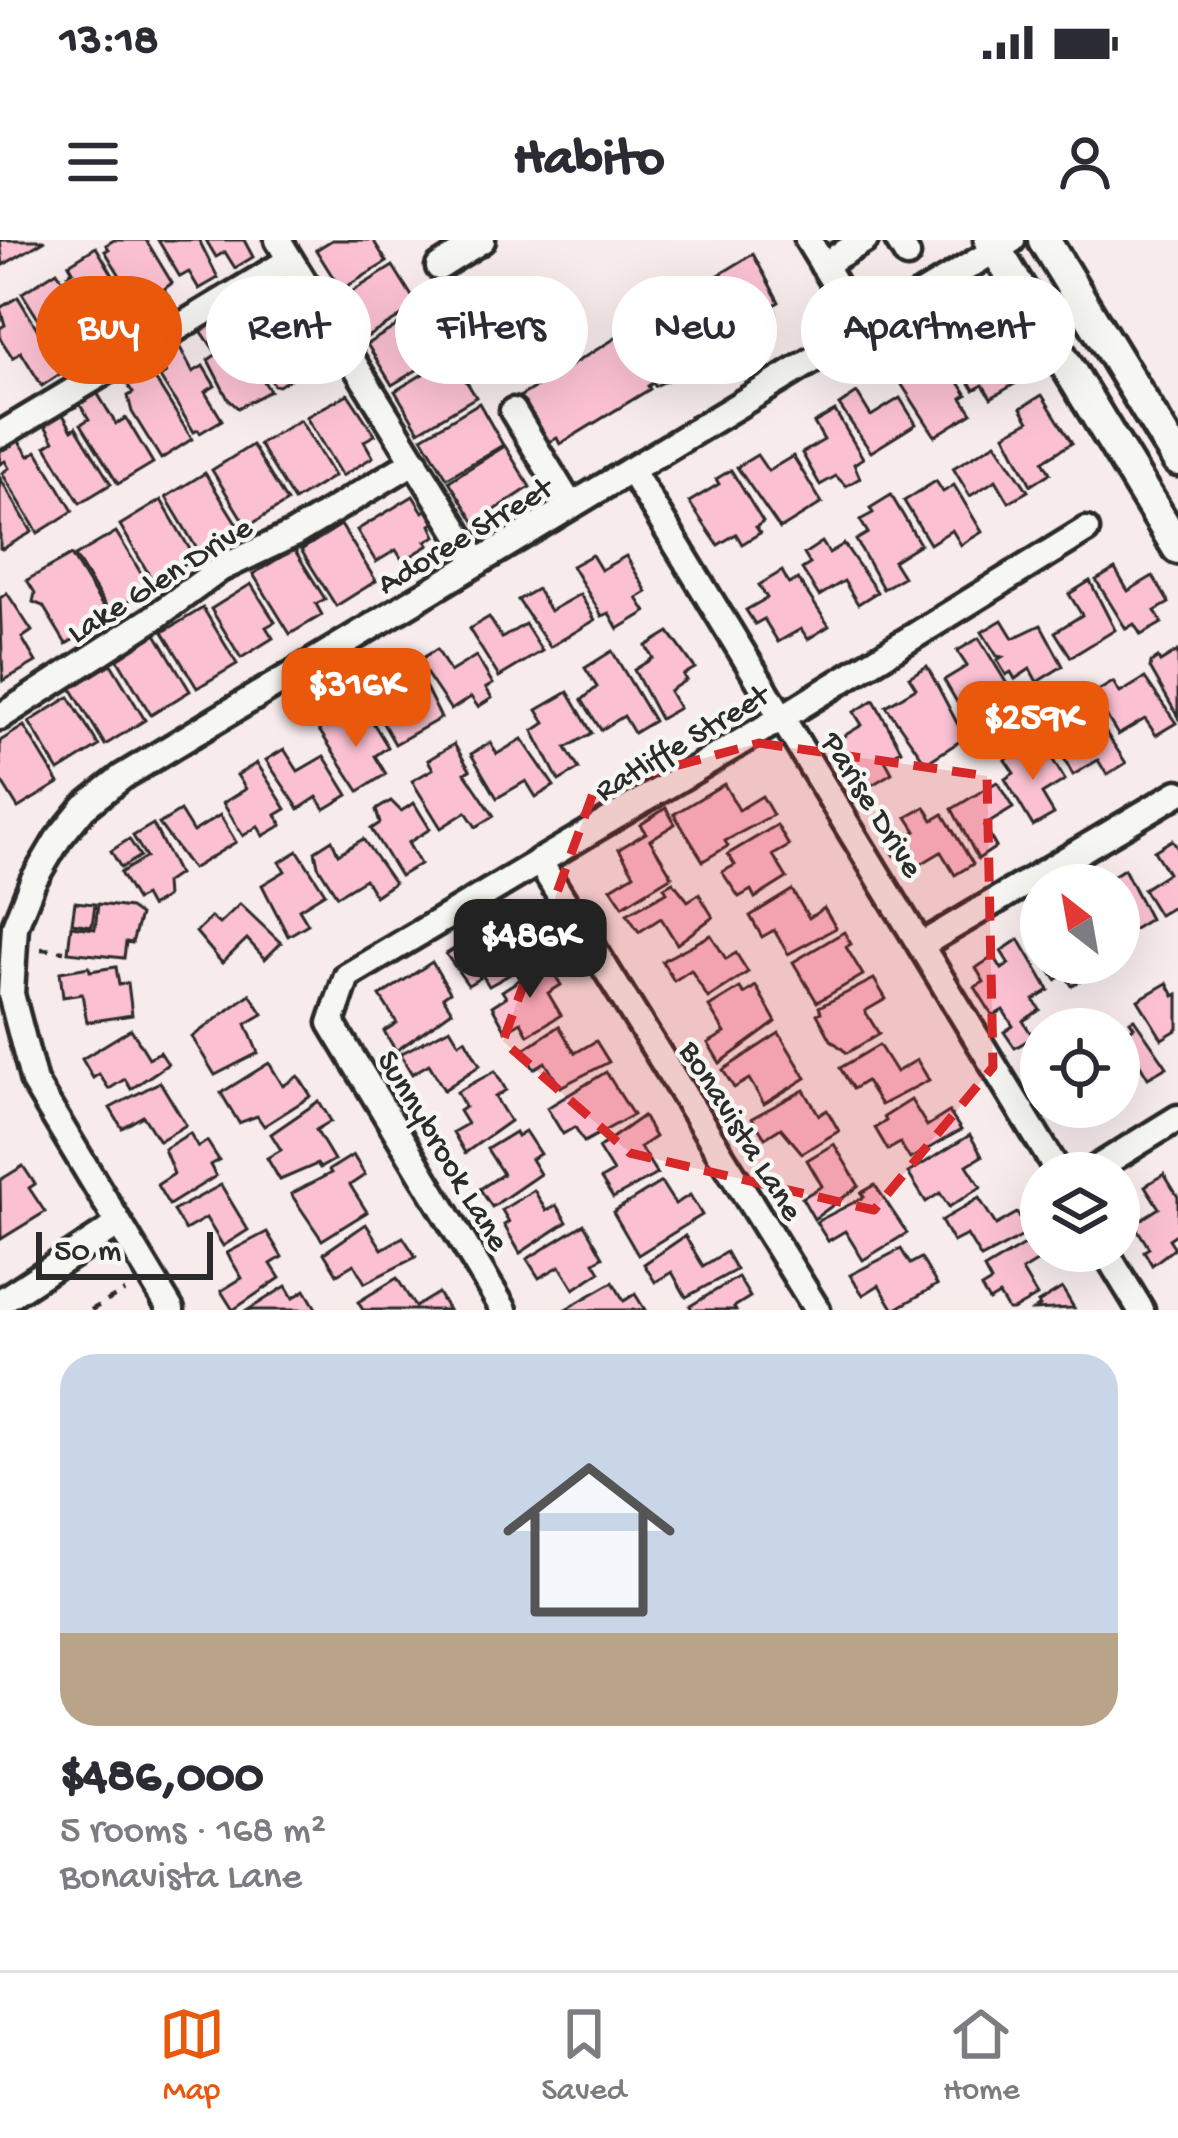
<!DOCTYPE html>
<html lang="en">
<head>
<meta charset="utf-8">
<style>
  body { margin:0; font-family:"Gochi Hand",sans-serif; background:#f7f7f7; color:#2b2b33; height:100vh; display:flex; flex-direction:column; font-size:45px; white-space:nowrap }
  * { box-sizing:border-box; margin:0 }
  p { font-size:39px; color:#7c7c81 }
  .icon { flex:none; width:66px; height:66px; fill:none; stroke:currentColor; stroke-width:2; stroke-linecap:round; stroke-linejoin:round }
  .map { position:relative; height:1070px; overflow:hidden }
  .details { display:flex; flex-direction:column; background:#fff; flex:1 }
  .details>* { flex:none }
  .top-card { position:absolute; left:36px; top:36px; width:1107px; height:108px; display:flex; gap:24px }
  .needle { width:78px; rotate:329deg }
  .controls { position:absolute; left:1020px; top:624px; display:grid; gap:24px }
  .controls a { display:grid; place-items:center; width:120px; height:120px; border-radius:50%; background:#fff; box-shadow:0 12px 48px #0002; font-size:60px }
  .scale { position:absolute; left:36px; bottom:30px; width:177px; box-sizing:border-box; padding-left:12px; border:6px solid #2b2b2b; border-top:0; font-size:33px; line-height:42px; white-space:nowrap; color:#2b2b2b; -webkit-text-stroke:9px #f6f6f2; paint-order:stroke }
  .price { position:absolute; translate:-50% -102px; padding:0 27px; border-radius:24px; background:#ea580c; color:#fff; font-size:39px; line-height:78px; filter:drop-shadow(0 3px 6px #0008) }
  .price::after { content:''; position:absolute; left:50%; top:72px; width:36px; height:27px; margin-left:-18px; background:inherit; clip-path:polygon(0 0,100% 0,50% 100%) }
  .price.current { background:#222; color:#fff }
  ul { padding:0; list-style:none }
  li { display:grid; align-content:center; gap:24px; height:636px; padding:0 60px }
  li+li { border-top:3px solid #e1e1e2 }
  li span { display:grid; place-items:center; height:372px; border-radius:36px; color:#555 }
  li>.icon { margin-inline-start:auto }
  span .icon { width:216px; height:216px; fill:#fffc; stroke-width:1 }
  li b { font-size:51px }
  .pill { padding:0 42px; border-radius:54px; background:#fff; box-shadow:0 12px 48px #0002; font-size:42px; line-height:108px }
  .pill.current { background:#ea580c; color:#fff }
  .status { display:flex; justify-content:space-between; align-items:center; height:84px; padding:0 60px; background:#fff; direction:ltr }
  .status svg { height:33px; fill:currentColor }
  header { display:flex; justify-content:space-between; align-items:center; height:156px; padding:0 60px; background:#fff; font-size:54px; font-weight:800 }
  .dock { display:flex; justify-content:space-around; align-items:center; height:168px; border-top:3px solid #e1e1e2; background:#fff; font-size:33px; color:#7c7c81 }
  .dock a { display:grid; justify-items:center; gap:6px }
  .dock .current { color:#ea580c }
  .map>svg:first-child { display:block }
</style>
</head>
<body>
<div class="status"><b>13:18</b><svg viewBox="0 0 49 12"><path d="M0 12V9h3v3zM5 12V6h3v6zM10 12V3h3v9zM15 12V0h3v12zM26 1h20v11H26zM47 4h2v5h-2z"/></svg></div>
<header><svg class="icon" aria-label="menu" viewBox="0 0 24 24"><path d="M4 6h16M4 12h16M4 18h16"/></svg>Habito<svg class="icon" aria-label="person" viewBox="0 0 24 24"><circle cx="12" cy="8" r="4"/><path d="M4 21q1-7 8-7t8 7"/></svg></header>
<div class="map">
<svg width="1178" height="1070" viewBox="0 0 1178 1070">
  <rect width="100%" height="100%" fill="#f7ebec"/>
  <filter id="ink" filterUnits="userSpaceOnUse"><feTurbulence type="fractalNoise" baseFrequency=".00833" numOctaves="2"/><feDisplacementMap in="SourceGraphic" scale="24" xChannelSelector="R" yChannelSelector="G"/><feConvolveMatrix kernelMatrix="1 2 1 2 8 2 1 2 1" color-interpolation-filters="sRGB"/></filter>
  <g filter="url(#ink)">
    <!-- building -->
    <g fill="#fbc1d2" stroke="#2b2b2b" stroke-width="3">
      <polygon points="0,0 43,0 44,1 3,25"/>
      <polygon points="114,0 146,0 172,43 164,49 174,65 156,76 146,60 138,65 105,11 109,9 106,5"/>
      <polygon points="158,0 199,0 218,38 199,49 189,32 180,37"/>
      <polygon points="206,0 244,0 253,17 235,28 225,12 216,17"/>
      <polygon points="332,0 373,0 387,22 341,50 316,10"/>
      <polygon points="96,7 132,67 128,69 139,86 121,97 105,72 96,78 68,34 73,31 69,24"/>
      <polygon points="753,14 779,62 772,66 776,72 773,77 676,136 655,146 653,143 648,146 650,149 560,204 557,198 547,203 537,186 534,188 516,159"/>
      <polygon points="393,26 418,66 362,100 337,61"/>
      <polygon points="57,31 90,84 80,90 95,113 77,124 67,108 59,112 22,53"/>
      <polygon points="255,56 265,72 273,67 310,126 279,146 274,145 238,88 247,83 237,67"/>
      <polygon points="18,57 53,115 50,117 60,134 42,146 21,112 13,118 0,98 0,88 5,85 0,68"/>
      <polygon points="426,68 448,111 392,145 367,104"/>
      <polygon points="222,76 270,151 238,168 228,159 208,120 217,114 200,89"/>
      <polygon points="963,89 976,111 1001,96 1023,139 991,158 983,145 974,150 944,100"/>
      <polygon points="177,102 193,132 203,126 215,146 205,152 222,180 200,193 198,190 194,192 160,137 166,133 155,116"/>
      <polygon points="451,117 476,157 419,191 395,151"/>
      <polygon points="148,121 156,132 148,137 151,141 155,139 192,199 161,219 132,172 128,156 133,153 122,136"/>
      <polygon points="916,122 926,139 948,125 967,155 962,158 972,173 935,196 895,134"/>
      <polygon points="96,151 116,184 126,178 153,223 118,244 81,184 89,179 78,162"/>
      <polygon points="857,153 871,176 900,158 916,184 871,212 839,165"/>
      <polygon points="348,154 375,195 364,201 373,217 342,236 306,177"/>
      <polygon points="1042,155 1072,203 1043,221 1050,233 1031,245 1005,194 1029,181 1021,168"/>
      <polygon points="479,163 503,205 447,238 422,197"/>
      <polygon points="835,171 863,218 854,224 860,238 846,246 836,236 820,245 802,213 824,200 814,183"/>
      <polygon points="62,173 72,190 76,187 111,244 80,263 46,206 54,201 44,184"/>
      <polygon points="300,180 334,236 294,261 259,204"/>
      <polygon points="18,200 29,216 37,211 73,271 38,293 2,233 9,228 5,221 0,224 0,211"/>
      <polygon points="996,203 1028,251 1009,262 996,240 970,256 953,228"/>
      <polygon points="252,205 287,262 247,287 212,230"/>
      <polygon points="505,206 530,247 475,283 449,241"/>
      <polygon points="757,215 768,231 793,216 822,263 780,289 737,227"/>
      <polygon points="731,230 763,282 756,287 760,293 742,304 736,294 718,305 689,262 719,244 716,239"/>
      <polygon points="205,233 240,289 200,314 166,257"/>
      <polygon points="0,238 32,292 2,309 0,308"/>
      <polygon points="936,241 943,252 954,245 982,292 961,305 952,290 930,304 904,261"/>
      <polygon points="891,255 920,304 893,321 903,337 883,349 856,300 868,293 860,280 873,273 870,268"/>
      <polygon points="413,256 423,272 431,267 439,280 431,285 436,296 426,301 429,305 403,321 396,310 376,322 357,290"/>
      <polygon points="161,260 195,318 154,343 120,285"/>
      <polygon points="341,285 376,341 336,366 301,310"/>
      <polygon points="116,292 150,348 110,373 75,316"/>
      <polygon points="822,302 829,313 844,304 877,352 858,364 844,341 819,356 802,329 810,324 804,314"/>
      <polygon points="294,309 325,359 316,364 322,375 290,394 253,334"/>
      <polygon points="71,315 110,378 66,404 43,366 33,362 35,353 27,340"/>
      <polygon points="592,315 601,330 626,316 647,352 637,358 646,372 618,389 609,373 602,376 572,326"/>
      <polygon points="1115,329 1128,351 1153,336 1169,363 1155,371 1162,383 1141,395 1134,384 1126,389 1096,340"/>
      <polygon points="782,331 789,344 798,339 829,386 808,399 801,389 778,402 764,379 755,384 746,370 767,358 759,345"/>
      <polygon points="1090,341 1115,390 1071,417 1055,392 1082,375 1069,354"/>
      <polygon points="251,344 275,382 266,387 273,398 241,418 211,369"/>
      <polygon points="537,349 550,371 580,354 595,380 550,407 518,360"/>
      <polygon points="7,353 32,391 22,398 36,422 3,441 0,358"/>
      <polygon points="203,368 237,424 197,448 163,392"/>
      <polygon points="489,377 502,398 525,384 542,411 499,437 469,389"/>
      <polygon points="1002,380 1013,398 1041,385 1063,426 1037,442 1030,429 1015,439 1011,432 1006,435 997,420 1002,417 997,416 982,392"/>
      <polygon points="669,392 695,428 683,435 686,440 669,451 679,468 660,479 634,430 653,418 646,406"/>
      <polygon points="156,394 190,451 151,475 117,418"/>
      <polygon points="979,398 1018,462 985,482 980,474 968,481 944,440 967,426 957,411"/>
      <polygon points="437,409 450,432 476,416 493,444 486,448 492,458 478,467 471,457 451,470 418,421"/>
      <polygon points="612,411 654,481 634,493 624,476 601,490 582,460 597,447 585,428"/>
      <polygon points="1178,411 1178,477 1150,428 1151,423 1158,418 1160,422"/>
      <polygon points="111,424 145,480 105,505 71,448"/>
      <polygon points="927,426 965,498 926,523 886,466 916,448 909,437"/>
      <polygon points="416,428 441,478 395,504 380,478 408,462 395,440"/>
      <polygon points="1145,438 1176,483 1156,495 1145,479 1118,495 1093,454 1113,442 1120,453"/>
      <polygon points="568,452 592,493 566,508 579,529 559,541 533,491 545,483 537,470"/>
      <polygon points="69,457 99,506 59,531 29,482"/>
      <polygon points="874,460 901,510 885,520 892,533 867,548 837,500 862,485 854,472"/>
      <polygon points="1075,471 1082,482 1094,475 1126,523 1107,535 1098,520 1073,535 1048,488"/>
      <polygon points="337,474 350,494 372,481 388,507 375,516 386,534 359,551 317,487"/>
      <polygon points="24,486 59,543 18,568 0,539 0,501"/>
      <polygon points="522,499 554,546 536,557 526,541 497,558 471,514 490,503 497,514"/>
      <polygon points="454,504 470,530 465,533 494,576 476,587 466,572 441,588 412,541 433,529 428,520"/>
      <polygon points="1027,506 1036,520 1048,512 1065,540 1042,554 1054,574 1033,586 1005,539 1014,533 1005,520"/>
      <polygon points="284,509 298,531 324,516 348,555 325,569 317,557 299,569 266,520"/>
      <polygon points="257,523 286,569 276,575 282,585 263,596 258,586 243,596 223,563 246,549 237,535"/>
      <polygon points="997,542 1013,568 984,586 996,607 978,619 952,569"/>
      <polygon points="724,544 739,570 762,556 773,575 725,601 728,606 703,621 674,574"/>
      <polygon points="391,561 401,571 414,563 430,589 408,603 420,624 400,636 371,589 380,583 376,570"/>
      <polygon points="925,567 933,580 943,574 973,624 955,635 941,612 916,627 905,609 895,616 888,604 916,591 907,577"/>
      <polygon points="666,568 675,584 650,600 672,636 623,666 611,648 634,634 619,609 646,593 640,585"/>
      <polygon points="180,571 193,592 220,575 236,602 192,629 159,584"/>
      <polygon points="153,584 178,634 165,643 166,657 150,667 144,656 136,660 120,633 146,617 133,596"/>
      <polygon points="777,585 789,606 773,615 787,638 755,658 751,650 739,657 722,632 735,625 728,614"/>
      <polygon points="129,599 140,616 121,628 111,611"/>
      <polygon points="363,599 394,643 375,656 365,639 337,656 318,626 315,611 332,600 338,614"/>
      <polygon points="1172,600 1178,609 1178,664 1159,675 1143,649 1168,633 1154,611"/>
      <polygon points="298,611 325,653 299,669 308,684 288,696 262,645 285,631 280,622"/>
      <polygon points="1124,629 1150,679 1119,698 1119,645 1108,645 1105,641"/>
      <polygon points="673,642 688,661 699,654 713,677 677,704 661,678 639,692 627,674 667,652 664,647"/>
      <polygon points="792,650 809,678 824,668 836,688 788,714 774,690 762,697 750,676"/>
      <polygon points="75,662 95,664 92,686 72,683"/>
      <polygon points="98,664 130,668 140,675 132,703 126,702 124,718 68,712 71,686 95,689"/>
      <polygon points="240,664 281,703 265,719 247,699 222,723 196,692 211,677 219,684"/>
      <polygon points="494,685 509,710 528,699 539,718 489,746 476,725 480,738 468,745 446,714"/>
      <polygon points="844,692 851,704 846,707 863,735 817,762 793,722"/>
      <polygon points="711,695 726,719 736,713 748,732 708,758 691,730 674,741 662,721"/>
      <polygon points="1019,699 1049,750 1034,760 1040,770 1023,781 1033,797 1015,808 1004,792 1013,786 1003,770 993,776 975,747 984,742 976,728 994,716 1002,729 1009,724 1001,711"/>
      <polygon points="432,722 450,752 443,757 452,771 396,811 384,791 397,783 380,756"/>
      <polygon points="547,722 561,745 548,753 561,775 528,795 521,782 506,791 492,766 506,757 502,751"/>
      <polygon points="1045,723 1084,723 1091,734 1072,746 1065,734 1056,740"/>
      <polygon points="89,727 90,731 116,727 119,745 128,743 132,775 87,782 82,754 63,757 60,732"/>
      <polygon points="874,739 886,759 865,771 879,794 847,813 831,800 817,774 821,772 819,767"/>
      <polygon points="1167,743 1174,756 1178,754 1178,789 1162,799 1138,760"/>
      <polygon points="756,746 776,782 720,823 708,803 725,793 709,767 740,748 744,754"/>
      <polygon points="250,754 263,774 246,784 258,813 215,835 192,797"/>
      <polygon points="1134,779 1167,827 1148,838 1135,816 1119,826 1119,796 1134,787 1130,781"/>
      <polygon points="559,786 575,813 596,801 609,822 560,847 545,822 534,829 523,810"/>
      <polygon points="450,788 459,803 465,799 480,825 444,850 429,824 412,834 400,814"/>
      <polygon points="131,789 149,818 160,812 168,824 131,849 125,839 109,849 99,834 93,838 82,819"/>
      <polygon points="779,793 806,838 764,864 749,839 734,848 723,830"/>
      <polygon points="879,805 896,832 917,820 929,840 881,865 866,841 853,849 840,828"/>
      <polygon points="269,823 283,846 298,836 311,856 264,886 257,876 239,883 221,853"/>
      <polygon points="495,831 506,850 495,857 510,881 465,913 453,892 467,884 459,871 465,867 457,852"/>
      <polygon points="606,832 633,875 584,902 575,887 563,894 547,868"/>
      <polygon points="160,842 186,885 159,901 143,876 122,888 110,868"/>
      <polygon points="804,850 819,875 827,870 839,891 802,913 781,888 765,898 752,878"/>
      <polygon points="911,860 927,886 949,872 961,890 910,919 900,903 888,910 875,888 886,881 884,877"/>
      <polygon points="319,861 331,881 316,890 334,920 320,928 317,924 280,940 267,918 281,910 271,894"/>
      <polygon points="643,876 655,897 640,907 657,934 613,958 601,939 613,932 598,908"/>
      <polygon points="525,891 540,914 531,919 540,934 492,967 480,949 503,934 487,909 515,892 517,896"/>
      <polygon points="190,893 198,907 207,901 219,920 210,925 216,936 169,965 157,945 174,934 164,909"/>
      <polygon points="970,895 982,916 967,925 981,947 949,967 940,953 926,962 908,933"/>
      <polygon points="834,904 859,946 814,979 802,958 822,946 807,920"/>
      <polygon points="353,915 365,935 350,945 367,972 322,1000 291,954 331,933 329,930"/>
      <polygon points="23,926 35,944 29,948 45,972 1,999 0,940"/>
      <polygon points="1164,934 1178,957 1178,993 1169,999 1175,1008 1152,1025 1144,1011 1149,1008 1134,984 1159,968 1145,946"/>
      <polygon points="661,942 675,964 690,955 702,975 638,1015 613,972"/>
      <polygon points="221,945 248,990 223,1006 206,978 185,990 173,971"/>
      <polygon points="875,945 907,993 863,1020 845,991 828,1001 816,982 864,957 861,953"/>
      <polygon points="534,950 546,971 556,965 567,982 520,1013 504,985 509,982 502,970"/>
      <polygon points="979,958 996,985 1017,973 1029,993 981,1018 967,995 953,1002 941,981"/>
      <polygon points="366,984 382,1009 403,997 416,1017 365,1043 354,1024 337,1034 324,1013"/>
      <polygon points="584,984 603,1017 594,1022 600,1032 574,1049 560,1026 539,1038 527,1019"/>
      <polygon points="267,992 282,1017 271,1024 280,1038 233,1070 221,1051 242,1038 227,1013"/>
      <polygon points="685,996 703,1026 726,1012 736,1030 686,1057 672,1032 655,1042 644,1024"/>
      <polygon points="1034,999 1045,1017 1022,1031 1037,1056 1013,1070 1008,1070 999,1055 989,1061 981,1048 991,1042 984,1029"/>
      <polygon points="901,1009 910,1024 921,1018 937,1045 894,1070 879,1045 863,1055 850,1035"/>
      <polygon points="738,1037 750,1057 734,1067 736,1070 692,1070 690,1066"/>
      <polygon points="397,1038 415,1067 438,1053 448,1070 363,1070 358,1062"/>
      <polygon points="613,1042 624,1061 635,1054 645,1070 564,1070"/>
      <polygon points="286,1046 293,1058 305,1050 317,1070 248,1070"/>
      <polygon points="1062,1048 1074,1068 1034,1070 1040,1066 1038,1063"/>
    </g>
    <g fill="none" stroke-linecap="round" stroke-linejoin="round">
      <defs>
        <g id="minor">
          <polyline points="278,0 477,323"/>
          <polyline points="808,0 863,90"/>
          <polyline points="898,0 907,15"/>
          <polyline points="823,25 865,0"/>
          <polyline points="439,27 482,0"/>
          <polyline points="513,171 571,266"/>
          <polyline points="0,195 290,20"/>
          <polyline points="631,230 1059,933"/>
          <polyline points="0,477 152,379 220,329 292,295 415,221"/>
          <polyline points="539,621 817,1070"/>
          <polyline points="923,704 1178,553"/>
          <polyline points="1089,933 1178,878"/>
          <polyline points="1105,1011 1141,1070"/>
          <polyline points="0,1062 119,984"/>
          <polyline points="171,1070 34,842 11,754 15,686 33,641 58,599 84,567 122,537 1012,0"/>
          <polyline points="504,1070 331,783 347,736 783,477 1086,290"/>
        </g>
        <g id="major">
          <polyline points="990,0 1178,308"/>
          <polyline points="1044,0 1178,220"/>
        </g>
      </defs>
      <!-- minor casing -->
      <use href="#minor" stroke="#2b2b2b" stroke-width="33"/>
      <!-- major casing -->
      <use href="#major" stroke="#2b2b2b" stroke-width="39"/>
      <!-- path -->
      <g stroke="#2b2b2b" stroke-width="4.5" stroke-dasharray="9 9" stroke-linecap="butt">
        <polyline points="41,709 64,711"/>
        <polyline points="91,1070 125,1051"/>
      </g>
      <!-- minor -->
      <use href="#minor" stroke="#f6f6f2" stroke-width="24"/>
      <!-- major -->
      <use href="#major" stroke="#f6f6f2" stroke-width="30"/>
    </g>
  </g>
  <!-- marked area -->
  <path fill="#d62828" fill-opacity="0.2" stroke="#d62828" stroke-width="9" stroke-dasharray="24 15" stroke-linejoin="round" d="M759,503L987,536L993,827L874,970L630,913L503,801L595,548Z"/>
  <g text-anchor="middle" stroke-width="9" stroke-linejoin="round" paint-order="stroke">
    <!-- street labels -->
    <g font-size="33" fill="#2b2b2b" stroke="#f6f6f2">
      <text transform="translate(463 293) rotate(-31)" y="12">Adoree Street</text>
      <text transform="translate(158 337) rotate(-32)" y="12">Lake Glen Drive</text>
      <text transform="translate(680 500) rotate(-31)" y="12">Ratliffe Street</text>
      <text transform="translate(875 563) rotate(58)" y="12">Parise Drive</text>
      <text transform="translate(744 889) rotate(58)" y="12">Bonavista Lane</text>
      <text transform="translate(446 909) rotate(59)" y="12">Sunnybrook Lane</text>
    </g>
  </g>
</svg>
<div class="controls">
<a><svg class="needle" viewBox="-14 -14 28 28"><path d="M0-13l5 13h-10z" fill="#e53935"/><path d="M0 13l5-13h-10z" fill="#7c7c81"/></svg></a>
<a><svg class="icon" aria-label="locate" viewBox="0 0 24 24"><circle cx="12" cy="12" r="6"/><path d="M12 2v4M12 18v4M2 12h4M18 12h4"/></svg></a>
<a><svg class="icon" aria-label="layers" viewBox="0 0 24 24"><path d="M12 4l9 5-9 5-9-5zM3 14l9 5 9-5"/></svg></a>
</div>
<div class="scale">50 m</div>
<b class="price" style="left:356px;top:510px">$316K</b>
<b class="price" style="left:1033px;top:543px">$259K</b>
<b class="price current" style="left:530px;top:761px">$486K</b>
<div class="top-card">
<a class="pill current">Buy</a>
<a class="pill">Rent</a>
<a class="pill">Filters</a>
<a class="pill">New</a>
<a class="pill">Apartment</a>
</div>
</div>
<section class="details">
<ul>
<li><span style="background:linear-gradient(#c9d6e8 75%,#b9a48a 0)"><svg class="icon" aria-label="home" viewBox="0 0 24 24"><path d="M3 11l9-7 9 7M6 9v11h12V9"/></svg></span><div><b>$486,000</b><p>5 rooms · 168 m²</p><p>Bonavista Lane</p></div></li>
</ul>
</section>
<nav class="dock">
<a class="current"><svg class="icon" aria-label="map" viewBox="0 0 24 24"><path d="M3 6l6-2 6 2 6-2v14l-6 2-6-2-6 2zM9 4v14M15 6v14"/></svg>Map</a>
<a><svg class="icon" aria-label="saved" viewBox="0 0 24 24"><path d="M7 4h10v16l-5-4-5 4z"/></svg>Saved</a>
<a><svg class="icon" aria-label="home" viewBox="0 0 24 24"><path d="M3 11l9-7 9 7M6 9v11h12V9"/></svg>Home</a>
</nav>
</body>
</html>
